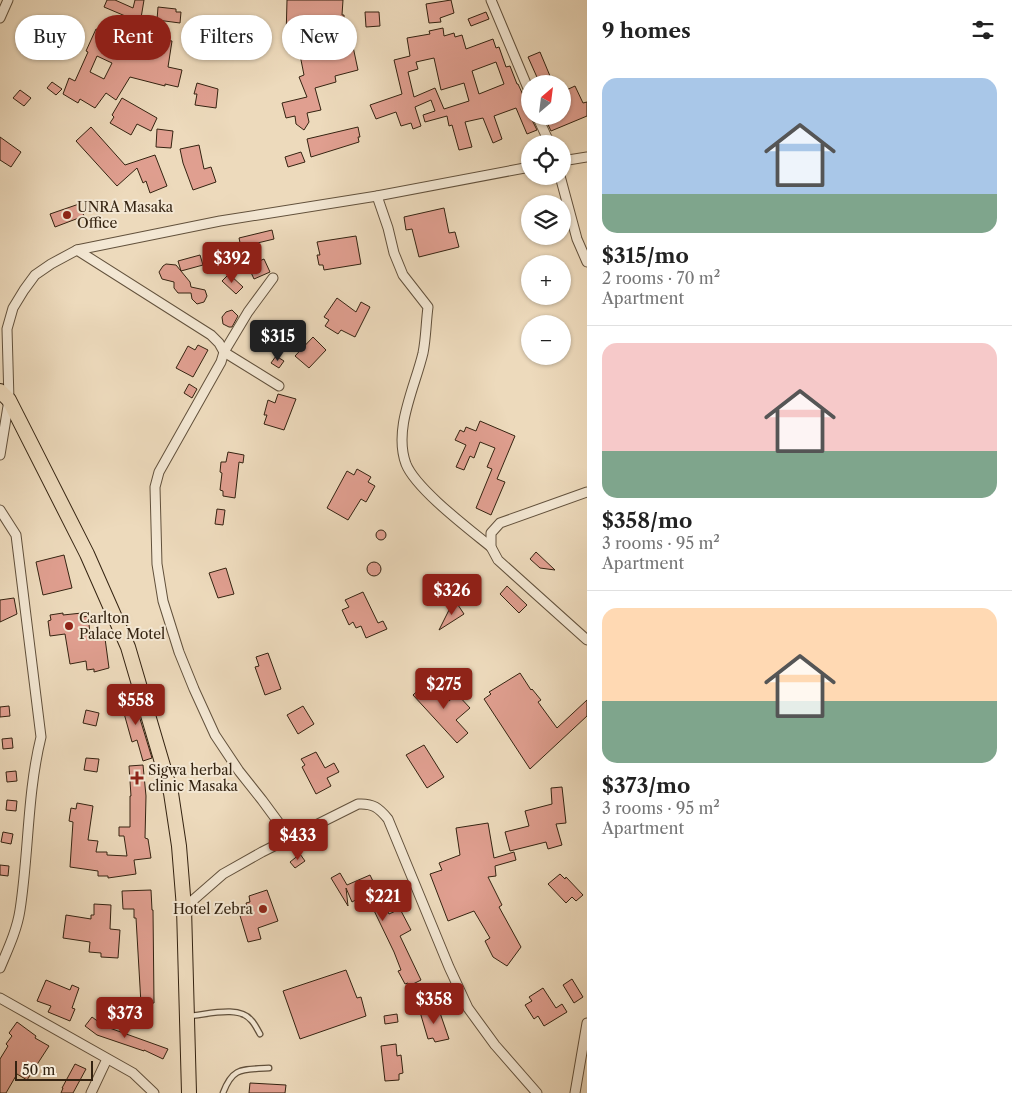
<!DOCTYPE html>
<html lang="en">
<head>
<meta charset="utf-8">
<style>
  body { margin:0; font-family:"Libre Caslon Text",serif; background:#f6f6f6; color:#222; height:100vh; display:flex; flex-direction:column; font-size:19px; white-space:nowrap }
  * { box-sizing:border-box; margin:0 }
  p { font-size:16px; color:#767676 }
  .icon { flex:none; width:28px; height:28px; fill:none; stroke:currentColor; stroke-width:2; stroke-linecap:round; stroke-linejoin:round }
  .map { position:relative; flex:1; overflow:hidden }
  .drawer { display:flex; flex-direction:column; background:#fff; width:425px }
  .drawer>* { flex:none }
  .hud { position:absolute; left:15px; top:15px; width:475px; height:45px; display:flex; gap:10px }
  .needle { width:32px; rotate:28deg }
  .fabs { position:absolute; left:521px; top:75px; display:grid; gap:10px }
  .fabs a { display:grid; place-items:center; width:50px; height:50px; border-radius:50%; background:#fff; box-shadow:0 1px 4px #0004; font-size:25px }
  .scale { position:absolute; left:15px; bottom:12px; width:78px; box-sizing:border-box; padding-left:5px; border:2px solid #342311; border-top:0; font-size:14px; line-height:18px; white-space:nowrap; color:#342311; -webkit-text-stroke:4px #f3e7d3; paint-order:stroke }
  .price { position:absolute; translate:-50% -42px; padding:0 11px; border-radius:5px; background:#8f2418; color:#fff; font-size:16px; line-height:32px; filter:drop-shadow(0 1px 2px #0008) }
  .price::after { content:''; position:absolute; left:50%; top:30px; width:15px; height:11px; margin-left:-8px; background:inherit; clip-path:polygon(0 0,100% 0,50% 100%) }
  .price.current { background:#222; color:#fff }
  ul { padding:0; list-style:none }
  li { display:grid; align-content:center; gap:10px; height:265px; padding:0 15px }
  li+li { border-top:1px solid #e0e0e0 }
  li span { display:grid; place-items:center; height:155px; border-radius:15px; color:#555 }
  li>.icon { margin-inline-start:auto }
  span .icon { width:90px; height:90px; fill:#fffc; stroke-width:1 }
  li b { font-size:21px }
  h2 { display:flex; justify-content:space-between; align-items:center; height:60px; padding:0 15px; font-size:21px }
  .tag { padding:0 18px; border-radius:22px; background:#fff; box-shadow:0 1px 4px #0004; font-size:18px; line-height:45px }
  .tag.current { background:#8f2418; color:#fff }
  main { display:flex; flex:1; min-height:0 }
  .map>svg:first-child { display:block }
</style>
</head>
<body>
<main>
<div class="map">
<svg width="587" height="1093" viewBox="0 0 587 1093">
  <rect width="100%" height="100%" fill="#eddabc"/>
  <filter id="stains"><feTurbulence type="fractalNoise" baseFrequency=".004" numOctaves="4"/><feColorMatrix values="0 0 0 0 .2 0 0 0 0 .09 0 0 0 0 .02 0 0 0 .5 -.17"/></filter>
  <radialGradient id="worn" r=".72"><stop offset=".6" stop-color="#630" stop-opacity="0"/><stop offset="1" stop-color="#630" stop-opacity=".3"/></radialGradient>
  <!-- building -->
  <g fill="#e09f90" stroke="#342311" fill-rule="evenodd">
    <path d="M107,0H115L133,8L135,0H144L139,30L153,33L152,38L172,41L168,67L182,70L178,87L165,84V86L130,77L116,100L106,93L95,108L80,99L78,103L63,94L69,78L75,81L88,52L86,51L96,29L115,39L117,35L121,37L130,18L104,7ZM97,56L112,63L104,79L90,72Z"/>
    <polygon points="287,0 343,0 342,15 344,15 344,31 346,31 346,43 352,42 358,70 335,76 336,82 315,88 321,110 307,113 309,122 304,130 296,124 295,116 286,118 282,103 307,97 299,77 304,75 300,55 319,51 318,30 297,30 299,53 289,53 288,39 286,39"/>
    <polygon points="451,0 454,13 440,18 441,22 429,23 426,4"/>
    <polygon points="158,7 176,9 176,12 181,12 180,23 157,20"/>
    <polygon points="365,12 379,12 380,26 366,27"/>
    <polygon points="486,12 489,19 471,26 468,19"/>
    <path d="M443,28L444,36L454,33L455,37L462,35L466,49L493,39L496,48L499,47L506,67L510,66L517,84H518L530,110V116L537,130L527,134L516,108L494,116L502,139L493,143L483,118L465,122L472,147L459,150L452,125L449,126L447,116L425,122L423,115L435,111L431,100L415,107L421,126L413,129L411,123L401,126L396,112L376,119L370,105L402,94L394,60L410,56L407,38L430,34L429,31ZM434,58L441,90L464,83L469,101L444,109L435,88L414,97L408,72L418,69L416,62ZM496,62L504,84L479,94L472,71Z"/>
    <polygon points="540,52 550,76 552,84 540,84 528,57"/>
    <polygon points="52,82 62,89 56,95 47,88"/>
    <polygon points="197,83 218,89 216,108 195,105 197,94 194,94"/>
    <polygon points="575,86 583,103 587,102 587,116 551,131 544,116 562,116 562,92"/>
    <polygon points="20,90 31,98 24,106 13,98"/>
    <polygon points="122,98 157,118 151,131 137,124 131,135 110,123 114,117 112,115"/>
    <polygon points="91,127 125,165 155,155 167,186 150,193 146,181 143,183 137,168 117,186 76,141"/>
    <polygon points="358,127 360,137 358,137 359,142 311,157 307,139"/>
    <polygon points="157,129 173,131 171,148 156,147"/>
    <polygon points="0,137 21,152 11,167 0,160"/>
    <polygon points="199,145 204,169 211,167 216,182 193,190 183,163 180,149"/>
    <polygon points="301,152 305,162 288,167 285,157"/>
    <polygon points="79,204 84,216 55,227 50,214"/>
    <polygon points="444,208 449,233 455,232 459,247 419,257 412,229 406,230 404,217"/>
    <polygon points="272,230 274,239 241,247 239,238"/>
    <polygon points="356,236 361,264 324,270 323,265 319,265 317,255 320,255 317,242"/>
    <polygon points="200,255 203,265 181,271 178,261"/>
    <polygon points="264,259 270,272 254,279 248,266"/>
    <polygon points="166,264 176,265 190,282 191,287 205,290 207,296 204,302 197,304 192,299 191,293 178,293 174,288 174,282 162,279 159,272 163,266"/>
    <polygon points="229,274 243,287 236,294 222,281"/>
    <polygon points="337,298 356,312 361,302 370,307 355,337 341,330 338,334 325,326 329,320 324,317"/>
    <polygon points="232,310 238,316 232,327 229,327 223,324 222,317 226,312"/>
    <polygon points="313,337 326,350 309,368 295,356"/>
    <polygon points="198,345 208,350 193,377 176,368 188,346 195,350"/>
    <polygon points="276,356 284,361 279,368 271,363"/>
    <polygon points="189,384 197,389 192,398 184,393"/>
    <polygon points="278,394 296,399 284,430 264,424 267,415 264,415 268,400 275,403"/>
    <polygon points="480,421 515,436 497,479 505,482 491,515 476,508 492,469 487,467 495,448 480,442 474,458 470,456 464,470 456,467 466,445 455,440 460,430 464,432 466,427 476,431"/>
    <polygon points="228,452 244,455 243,463 239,462 235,498 223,496 223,491 220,490 222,473 220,472 221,462 226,462"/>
    <polygon points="357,469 371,477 368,482 375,486 366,502 361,499 348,520 327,508 347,471 354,475"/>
    <polygon points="217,509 225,510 223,525 215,524"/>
    <circle cx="381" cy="535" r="5"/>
    <polygon points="536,552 555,570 540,568 530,559"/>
    <polygon points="64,555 72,588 43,595 36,562"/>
    <circle cx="374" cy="569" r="7"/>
    <polygon points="226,568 234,594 218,598 209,573"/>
    <polygon points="507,586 527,605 519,613 500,594"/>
    <polygon points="363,592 378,623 383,621 387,629 366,638 361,626 356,628 353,622 349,625 342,610 349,607 345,600"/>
    <polygon points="14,598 17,614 0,622 0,600"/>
    <polygon points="458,605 464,614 439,630 449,610"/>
    <polygon points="63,613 63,615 82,613 83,617 88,616 90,633 104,631 109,668 94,672 94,669 87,670 86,661 70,664 65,634 50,636 48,621 51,620 50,615"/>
    <polygon points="268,653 281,689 265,695 255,667 259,666 256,657"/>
    <polygon points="520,673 531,690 532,689 541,700 538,702 557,728 587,700 587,716 530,769 484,699 491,694 489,692"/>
    <polygon points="427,682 432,688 435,685 449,701 457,694 470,708 456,720 468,733 457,743 413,695"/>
    <polygon points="133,696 152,758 143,761 137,740 132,742 120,699"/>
    <polygon points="9,706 10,716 0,717 0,707"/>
    <polygon points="303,706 314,724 298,734 287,715"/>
    <polygon points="86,710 99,713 96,726 83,723"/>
    <polygon points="12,738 13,748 3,749 2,739"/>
    <polygon points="424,745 444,777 427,788 406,755"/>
    <polygon points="316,752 325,768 334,763 339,772 327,778 331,786 316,794 302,767 305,765 301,759"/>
    <polygon points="86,758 99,759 97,772 84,770"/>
    <polygon points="143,765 146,796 145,838 148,839 151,858 134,860 136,874 108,878 108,876 98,876 98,871 70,867 73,822 69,821 71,808 76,809 77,803 93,806 88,840 98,841 96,852 107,852 107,855 127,856 124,836 119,836 119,827 130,827 130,796 131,796 129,766"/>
    <polygon points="16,771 17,781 7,782 6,772"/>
    <polygon points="562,787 566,823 556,824 562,845 548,849 546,842 510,851 505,832 529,826 525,811 552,804 551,788"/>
    <polygon points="7,800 17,801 16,811 6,810"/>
    <polygon points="488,823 494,858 514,852 516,860 495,866 496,876 488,877 502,905 499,907 521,947 507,966 493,957 485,941 490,938 474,911 448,921 430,874 442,870 439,863 460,855 456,828"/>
    <polygon points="3,832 13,834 11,844 1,842"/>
    <polygon points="300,854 305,861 295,868 290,862"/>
    <polygon points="0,865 9,866 8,876 0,875"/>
    <polygon points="340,873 347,885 370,875 389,914 400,909 411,930 400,936 421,980 409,986 408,983 405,984 398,971 401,970 394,952 366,894 352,902 346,888 348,906 331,878"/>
    <polygon points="560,874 565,879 566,877 583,895 576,901 572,897 566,903 548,884"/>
    <polygon points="151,890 152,910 153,910 154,1003 141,1004 136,918 134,918 134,909 123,909 122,891"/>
    <polygon points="267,890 278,921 258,928 261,939 248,942 238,909 247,906 246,903 250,902 249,896"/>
    <polygon points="94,904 111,905 110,929 120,930 118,958 101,957 101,953 89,952 90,942 63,938 66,915 91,919 91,915 94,915"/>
    <polygon points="346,970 357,998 361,997 366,1016 300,1039 283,991"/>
    <polygon points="572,979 583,997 574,1003 563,985"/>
    <polygon points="46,980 70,990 72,985 79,988 72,1008 75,1009 70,1021 48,1012 51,1006 37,1001"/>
    <polygon points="449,986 451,995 436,1000 433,991"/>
    <polygon points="543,988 556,1008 562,1004 567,1012 544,1026 538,1016 534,1019 525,1005 532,1001 529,997"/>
    <polygon points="438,1007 449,1039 435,1042 433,1038 428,1039 420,1012"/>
    <polygon points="397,1014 398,1022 385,1024 384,1016"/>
    <polygon points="92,1017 104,1026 168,1049 163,1059 144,1050 144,1051 97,1035 85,1026"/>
    <polygon points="17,1022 36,1036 35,1038 49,1046 27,1080 17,1074 6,1093 0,1093 0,1059 8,1046 6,1044 12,1036 9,1033"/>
    <polygon points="396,1044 397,1056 401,1055 403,1073 399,1074 399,1080 385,1081 381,1046"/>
    <polygon points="75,1064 86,1069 73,1093 61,1093 63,1088 62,1088"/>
    <polygon points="250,1083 286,1085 285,1093 249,1093"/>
  </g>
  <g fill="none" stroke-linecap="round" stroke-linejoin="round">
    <defs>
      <g id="service">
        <path d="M188,1016C206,1015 239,1005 251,1020C255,1024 257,1029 260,1034"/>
        <path d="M223,1093C233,1066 243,1070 269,1068"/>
      </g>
      <g id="minor">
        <polyline points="491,0 530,93"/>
        <polyline points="0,18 8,0"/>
        <polyline points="537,116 550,144"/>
        <polyline points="562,161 587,157"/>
        <polyline points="560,176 577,239 587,262"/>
        <path d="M377,196L388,228L394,253L403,275L428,307C426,322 426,338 423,353C415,387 393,429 406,464C416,489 469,529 491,547"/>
        <polyline points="77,250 211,335 219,343 224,352 221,362 159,472 155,487 157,564 163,601 179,652 194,689 215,735 239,771 262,800 290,838"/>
        <polyline points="273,278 248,312 224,352 279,386"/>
        <polyline points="0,455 9,400 7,329 13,308 24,290 35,275 51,264 77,250 220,221 377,196 530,167"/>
        <polyline points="587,492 500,523 491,533 491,547 498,560 587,640"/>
        <path d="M0,510L16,535L41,737C27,794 29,852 20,910C17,930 8,949 0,968"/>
        <path d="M184,908L223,874L262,852L358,804C373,803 379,808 388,819L449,967L468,1008L495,1045L537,1093"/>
        <polyline points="0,998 133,1073 154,1093"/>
        <polyline points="91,1093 107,1059"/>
        <polyline points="575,1093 587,1023"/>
      </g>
      <polyline id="trunk" points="0,391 9,400 87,554 128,647 171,793 179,846 184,908 189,1093"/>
    </defs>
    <!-- service casing -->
    <use href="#service" stroke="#62513c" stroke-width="7"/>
    <!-- minor casing -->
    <use href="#minor" stroke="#62513c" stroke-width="11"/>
    <!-- trunk casing -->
    <use href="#trunk" stroke="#342311" stroke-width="16"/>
    <!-- service -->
    <use href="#service" stroke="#f3e7d3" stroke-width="4.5"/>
    <!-- minor -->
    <use href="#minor" stroke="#f3e7d3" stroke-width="9"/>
    <!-- trunk -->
    <use href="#trunk" stroke="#eddabc" stroke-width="14"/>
  </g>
  <!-- markers -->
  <g fill="#8f2418" stroke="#f3e7d3" stroke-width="2">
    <circle cx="67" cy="215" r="5"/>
    <circle cx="69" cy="626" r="5"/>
    <path d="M134.5 770.5h5v5h5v5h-5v5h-5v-5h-5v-5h5z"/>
    <circle cx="263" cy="909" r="5"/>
  </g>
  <g text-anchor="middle" stroke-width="4" stroke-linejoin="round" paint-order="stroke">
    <!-- poi labels -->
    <g font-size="14" fill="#342311" stroke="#f3e7d3" text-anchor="start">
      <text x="77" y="212">UNRA Masaka<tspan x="77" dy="16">Office</tspan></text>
      <text x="79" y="623">Carlton<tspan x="79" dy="16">Palace Motel</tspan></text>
      <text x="148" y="775">Sigwa herbal<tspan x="148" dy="16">clinic Masaka</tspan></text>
      <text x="253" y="914" text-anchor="end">Hotel Zebra</text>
    </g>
  </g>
  <rect width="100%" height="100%" filter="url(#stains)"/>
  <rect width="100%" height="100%" fill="url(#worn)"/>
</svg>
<div class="fabs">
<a><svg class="needle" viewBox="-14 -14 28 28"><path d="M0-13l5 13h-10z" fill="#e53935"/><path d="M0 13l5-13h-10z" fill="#767676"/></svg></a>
<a><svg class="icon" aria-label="locate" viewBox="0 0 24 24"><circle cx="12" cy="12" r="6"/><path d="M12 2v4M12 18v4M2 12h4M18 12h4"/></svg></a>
<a><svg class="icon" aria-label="layers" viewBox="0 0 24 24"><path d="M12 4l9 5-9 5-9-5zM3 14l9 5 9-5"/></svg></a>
<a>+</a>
<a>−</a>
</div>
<div class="scale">50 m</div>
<b class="price" style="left:232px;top:284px">$392</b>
<b class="price current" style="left:278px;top:362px">$315</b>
<b class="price" style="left:452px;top:616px">$326</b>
<b class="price" style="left:444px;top:710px">$275</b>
<b class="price" style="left:136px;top:726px">$558</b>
<b class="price" style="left:298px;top:861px">$433</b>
<b class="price" style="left:383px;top:922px">$221</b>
<b class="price" style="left:434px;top:1025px">$358</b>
<b class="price" style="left:125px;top:1039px">$373</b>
<div class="hud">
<a class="tag">Buy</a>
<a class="tag current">Rent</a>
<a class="tag">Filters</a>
<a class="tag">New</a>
</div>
</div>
<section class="drawer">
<h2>9 homes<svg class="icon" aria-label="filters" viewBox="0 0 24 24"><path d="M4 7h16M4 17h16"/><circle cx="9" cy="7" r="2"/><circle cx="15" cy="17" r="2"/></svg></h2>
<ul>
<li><span style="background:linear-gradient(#a9c7e8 75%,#7fa58c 0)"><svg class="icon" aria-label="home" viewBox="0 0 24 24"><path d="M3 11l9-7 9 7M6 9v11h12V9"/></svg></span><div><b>$315/mo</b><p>2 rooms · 70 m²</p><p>Apartment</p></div></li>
<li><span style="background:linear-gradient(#f6c9c9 70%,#7fa58c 0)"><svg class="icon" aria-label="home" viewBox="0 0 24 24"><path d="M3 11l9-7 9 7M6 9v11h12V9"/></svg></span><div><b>$358/mo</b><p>3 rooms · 95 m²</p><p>Apartment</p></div></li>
<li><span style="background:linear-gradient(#ffd9b3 60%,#7fa58c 0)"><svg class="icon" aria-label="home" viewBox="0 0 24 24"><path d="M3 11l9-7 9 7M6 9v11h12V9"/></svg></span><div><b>$373/mo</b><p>3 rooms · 95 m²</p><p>Apartment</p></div></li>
</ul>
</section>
</main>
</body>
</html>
